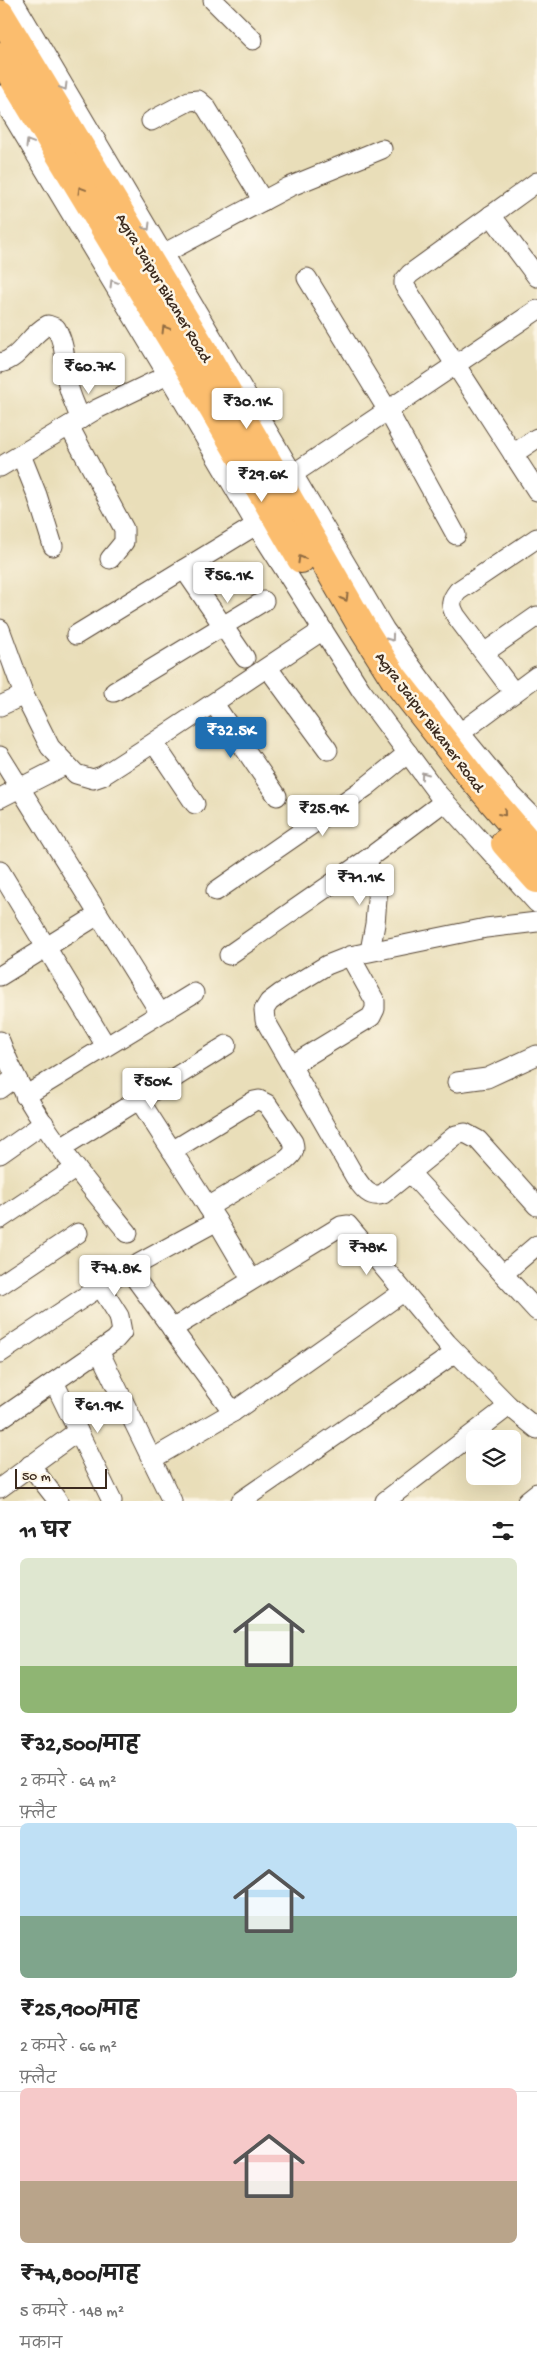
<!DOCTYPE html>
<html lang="hi">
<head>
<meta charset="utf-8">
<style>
  body { margin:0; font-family:"Gochi Hand","Playpen Sans Deva",sans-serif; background:#f2f2f2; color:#222; height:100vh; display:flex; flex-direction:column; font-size:19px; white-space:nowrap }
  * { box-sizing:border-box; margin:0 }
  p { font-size:16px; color:#767676 }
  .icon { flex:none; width:28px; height:28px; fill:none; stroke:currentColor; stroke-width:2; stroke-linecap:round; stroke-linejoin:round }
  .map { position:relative; height:1501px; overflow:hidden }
  .sheet { display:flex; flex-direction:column; background:#fff; flex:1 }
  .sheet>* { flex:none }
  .controls { position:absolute; left:466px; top:1430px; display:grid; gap:10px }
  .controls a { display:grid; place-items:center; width:55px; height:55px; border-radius:8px; background:#fff; box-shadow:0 5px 20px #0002; font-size:25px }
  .scale { position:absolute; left:15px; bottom:12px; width:92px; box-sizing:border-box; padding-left:5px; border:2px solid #3b2a1e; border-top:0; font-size:14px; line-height:18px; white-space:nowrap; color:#3b2a1e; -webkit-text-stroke:4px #fcf5e5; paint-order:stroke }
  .price { position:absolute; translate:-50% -42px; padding:0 11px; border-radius:5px; background:#fff; color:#222; font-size:16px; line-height:32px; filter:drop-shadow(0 1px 2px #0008) }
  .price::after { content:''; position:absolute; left:50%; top:30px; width:15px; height:11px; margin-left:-8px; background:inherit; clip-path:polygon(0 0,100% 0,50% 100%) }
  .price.current { background:#1f6fb2; color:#fff }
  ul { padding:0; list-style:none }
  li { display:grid; align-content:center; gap:10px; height:265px; padding:0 20px }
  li+li { border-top:1px solid #e0e0e0 }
  li span { display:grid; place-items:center; height:155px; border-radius:8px; color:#555 }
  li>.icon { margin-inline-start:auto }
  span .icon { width:90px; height:90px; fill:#fffc; stroke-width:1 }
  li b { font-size:21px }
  h2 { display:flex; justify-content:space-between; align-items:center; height:60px; padding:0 20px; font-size:21px }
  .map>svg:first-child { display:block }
</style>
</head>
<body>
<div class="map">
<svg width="537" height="1501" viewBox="0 0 537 1501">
  <rect width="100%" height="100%" fill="#fcf5e5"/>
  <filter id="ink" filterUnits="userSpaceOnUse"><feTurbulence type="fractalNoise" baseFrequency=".02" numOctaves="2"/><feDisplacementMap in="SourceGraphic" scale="10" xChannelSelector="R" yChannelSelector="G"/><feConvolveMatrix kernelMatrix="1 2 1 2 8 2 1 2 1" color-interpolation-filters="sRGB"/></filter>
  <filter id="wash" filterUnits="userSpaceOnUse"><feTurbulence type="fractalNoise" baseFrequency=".0096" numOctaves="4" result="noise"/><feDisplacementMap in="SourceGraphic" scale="20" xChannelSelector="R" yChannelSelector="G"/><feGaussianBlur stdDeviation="1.12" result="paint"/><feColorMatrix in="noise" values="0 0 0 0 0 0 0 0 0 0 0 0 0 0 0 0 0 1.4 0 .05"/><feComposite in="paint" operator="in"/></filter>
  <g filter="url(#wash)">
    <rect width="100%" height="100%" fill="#e9deb9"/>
  </g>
  <g filter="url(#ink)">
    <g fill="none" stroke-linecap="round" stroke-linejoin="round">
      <defs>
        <g id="minor">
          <polyline points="13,0 385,630 460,733 507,790 537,821"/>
          <polyline points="213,0 253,40"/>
          <polyline points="0,95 168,375 256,525 361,690 438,794 537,903"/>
          <polyline points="151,121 189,101 198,100 206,107 263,201"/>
          <polyline points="537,182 410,274 404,281 404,285 537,491"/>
          <polyline points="491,215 537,277"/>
          <polyline points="163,254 289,187 382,149"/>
          <polyline points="307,278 387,409 456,535"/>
          <path d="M0,363C22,358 28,335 48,325L56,328C67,347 64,365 68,385C71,397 76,408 81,419"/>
          <polyline points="69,426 124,529 124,542 110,559"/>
          <polyline points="513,454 537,438"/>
          <polyline points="21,455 37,495 53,546"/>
          <polyline points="0,467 97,409 178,370"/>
          <polyline points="293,474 537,310"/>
          <polyline points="184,569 245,658"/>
          <polyline points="0,629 24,695 50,747 76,774 93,779 102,776 141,751 323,630"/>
          <polyline points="76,635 256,525"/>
          <polyline points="484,653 537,616"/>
          <polyline points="268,668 328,750"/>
          <polyline points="114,692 264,601"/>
          <path d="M514,693L456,616C450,605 450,601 458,591L537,538"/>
          <polyline points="214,704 277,796"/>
          <polyline points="0,706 24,695"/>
          <polyline points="460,733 537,676"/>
          <polyline points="154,743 195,804"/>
          <polyline points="0,756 160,1013"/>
          <polyline points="0,798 65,765"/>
          <polyline points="366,860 378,887 375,924 370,951"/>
          <polyline points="0,871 106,1046"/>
          <polyline points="216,891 366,787 408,753"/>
          <path d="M537,922L486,928L350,956L327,965L281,993L269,1002L264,1010L265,1020L355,1177C362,1187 369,1199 383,1194L456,1135L465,1133L478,1140L537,1206"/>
          <polyline points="229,955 366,860 445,801"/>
          <polyline points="0,976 98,915"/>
          <path d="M0,1041C27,1113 80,1174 128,1233"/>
          <polyline points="292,1065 371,1017 375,1009 375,1001 350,956"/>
          <polyline points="457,1082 487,1078 537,1055"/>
          <polyline points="0,1089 15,1078"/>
          <polyline points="25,1096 194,993"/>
          <polyline points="138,1098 217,1221 251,1279"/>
          <polyline points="61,1148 227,1045"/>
          <path d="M172,1151L254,1101L259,1100L267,1104L293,1142C296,1152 292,1155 285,1161L208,1207"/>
          <polyline points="0,1154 44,1123"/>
          <polyline points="410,1173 537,1311"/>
          <polyline points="0,1219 76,1168"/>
          <polyline points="129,1270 233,1412"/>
          <polyline points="503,1274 537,1245"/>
          <polyline points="0,1285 78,1233"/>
          <polyline points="172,1329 341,1226 348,1225 447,1343 509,1406 537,1429"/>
          <polyline points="99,1351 172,1501"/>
          <polyline points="0,1353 116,1276 217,1221"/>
          <polyline points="54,1382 112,1501"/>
          <polyline points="0,1419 115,1340 122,1332 119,1316 100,1286"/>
          <polyline points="152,1459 233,1412 403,1292"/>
          <polyline points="30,1465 58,1501"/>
          <polyline points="0,1488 78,1431"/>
          <polyline points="241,1501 455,1353"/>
          <polyline points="385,1501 509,1406"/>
          <polyline points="527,1501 537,1493"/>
        </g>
        <g id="highway">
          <polyline points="0,14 206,355 365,632 394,678 471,776 537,853"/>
          <polyline points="0,56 188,366 301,559"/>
          <polyline points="505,843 537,879"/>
        </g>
      </defs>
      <!-- minor casing -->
      <use href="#minor" stroke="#554535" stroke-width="21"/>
      <!-- highway casing -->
      <use href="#highway" stroke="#554535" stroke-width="30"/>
      <!-- minor -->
      <use href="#minor" stroke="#fff" stroke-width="19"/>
      <!-- highway -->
      <use href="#highway" stroke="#fbbd6e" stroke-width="28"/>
    </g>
    <!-- one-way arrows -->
    <defs><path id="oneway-chevron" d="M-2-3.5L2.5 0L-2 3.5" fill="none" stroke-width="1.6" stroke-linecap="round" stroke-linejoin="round" transform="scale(1.25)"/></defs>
    <g stroke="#a79f9a">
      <use href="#oneway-chevron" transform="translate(64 87) rotate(59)"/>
      <use href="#oneway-chevron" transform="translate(29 143) rotate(-121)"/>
      <use href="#oneway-chevron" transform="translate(147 227) rotate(59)"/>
      <use href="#oneway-chevron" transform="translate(113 283) rotate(-121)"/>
      <use href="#oneway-chevron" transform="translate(391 638) rotate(54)"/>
      <use href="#oneway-chevron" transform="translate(424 775) rotate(-126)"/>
    </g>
    <g stroke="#916c42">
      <use href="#oneway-chevron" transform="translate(81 190) rotate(-121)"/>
      <use href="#oneway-chevron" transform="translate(165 329) rotate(-121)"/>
      <use href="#oneway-chevron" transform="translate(301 559) rotate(-120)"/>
      <use href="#oneway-chevron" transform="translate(345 598) rotate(60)"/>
      <use href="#oneway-chevron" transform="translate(503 813) rotate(49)"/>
    </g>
  </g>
  <g text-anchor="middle" stroke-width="5" stroke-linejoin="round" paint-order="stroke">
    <!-- street labels -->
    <g font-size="16" fill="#3b2a1e" stroke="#fcf5e5">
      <text transform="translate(165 287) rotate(59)" y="6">Agra Jaipur Bikaner Road</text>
      <text transform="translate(431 721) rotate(53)" y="6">Agra Jaipur Bikaner Road</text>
    </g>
  </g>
</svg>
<div class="controls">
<a><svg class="icon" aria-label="layers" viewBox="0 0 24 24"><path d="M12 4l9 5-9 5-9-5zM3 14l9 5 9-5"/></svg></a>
</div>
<div class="scale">50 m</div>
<b class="price" style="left:89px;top:395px">₹60.7K</b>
<b class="price" style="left:247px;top:430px">₹30.1K</b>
<b class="price" style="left:262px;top:503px">₹29.6K</b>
<b class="price" style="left:228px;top:604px">₹56.1K</b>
<b class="price current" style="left:231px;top:759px">₹32.5K</b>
<b class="price" style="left:323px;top:837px">₹25.9K</b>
<b class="price" style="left:360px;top:906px">₹71.1K</b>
<b class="price" style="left:152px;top:1110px">₹50K</b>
<b class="price" style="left:367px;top:1276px">₹78K</b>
<b class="price" style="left:115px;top:1297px">₹74.8K</b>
<b class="price" style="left:98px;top:1434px">₹61.9K</b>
</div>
<section class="sheet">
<h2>11 घर<svg class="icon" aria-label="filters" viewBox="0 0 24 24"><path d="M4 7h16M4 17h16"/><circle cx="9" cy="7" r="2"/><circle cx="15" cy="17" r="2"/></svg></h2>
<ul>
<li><span style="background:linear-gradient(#dfe7d0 70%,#8fb573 0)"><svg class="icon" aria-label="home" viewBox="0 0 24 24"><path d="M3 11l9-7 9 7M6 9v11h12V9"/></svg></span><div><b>₹32,500/माह</b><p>2 कमरे · 64 m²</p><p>फ़्लैट</p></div></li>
<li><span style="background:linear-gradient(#bfe0f5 60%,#7fa58c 0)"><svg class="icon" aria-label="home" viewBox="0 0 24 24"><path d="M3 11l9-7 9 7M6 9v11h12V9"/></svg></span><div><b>₹25,900/माह</b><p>2 कमरे · 66 m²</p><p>फ़्लैट</p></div></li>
<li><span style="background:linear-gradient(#f6c9c9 60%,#b9a48a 0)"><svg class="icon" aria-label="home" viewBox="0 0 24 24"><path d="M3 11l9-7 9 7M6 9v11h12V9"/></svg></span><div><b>₹74,800/माह</b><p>5 कमरे · 148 m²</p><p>मकान</p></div></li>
</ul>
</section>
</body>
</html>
